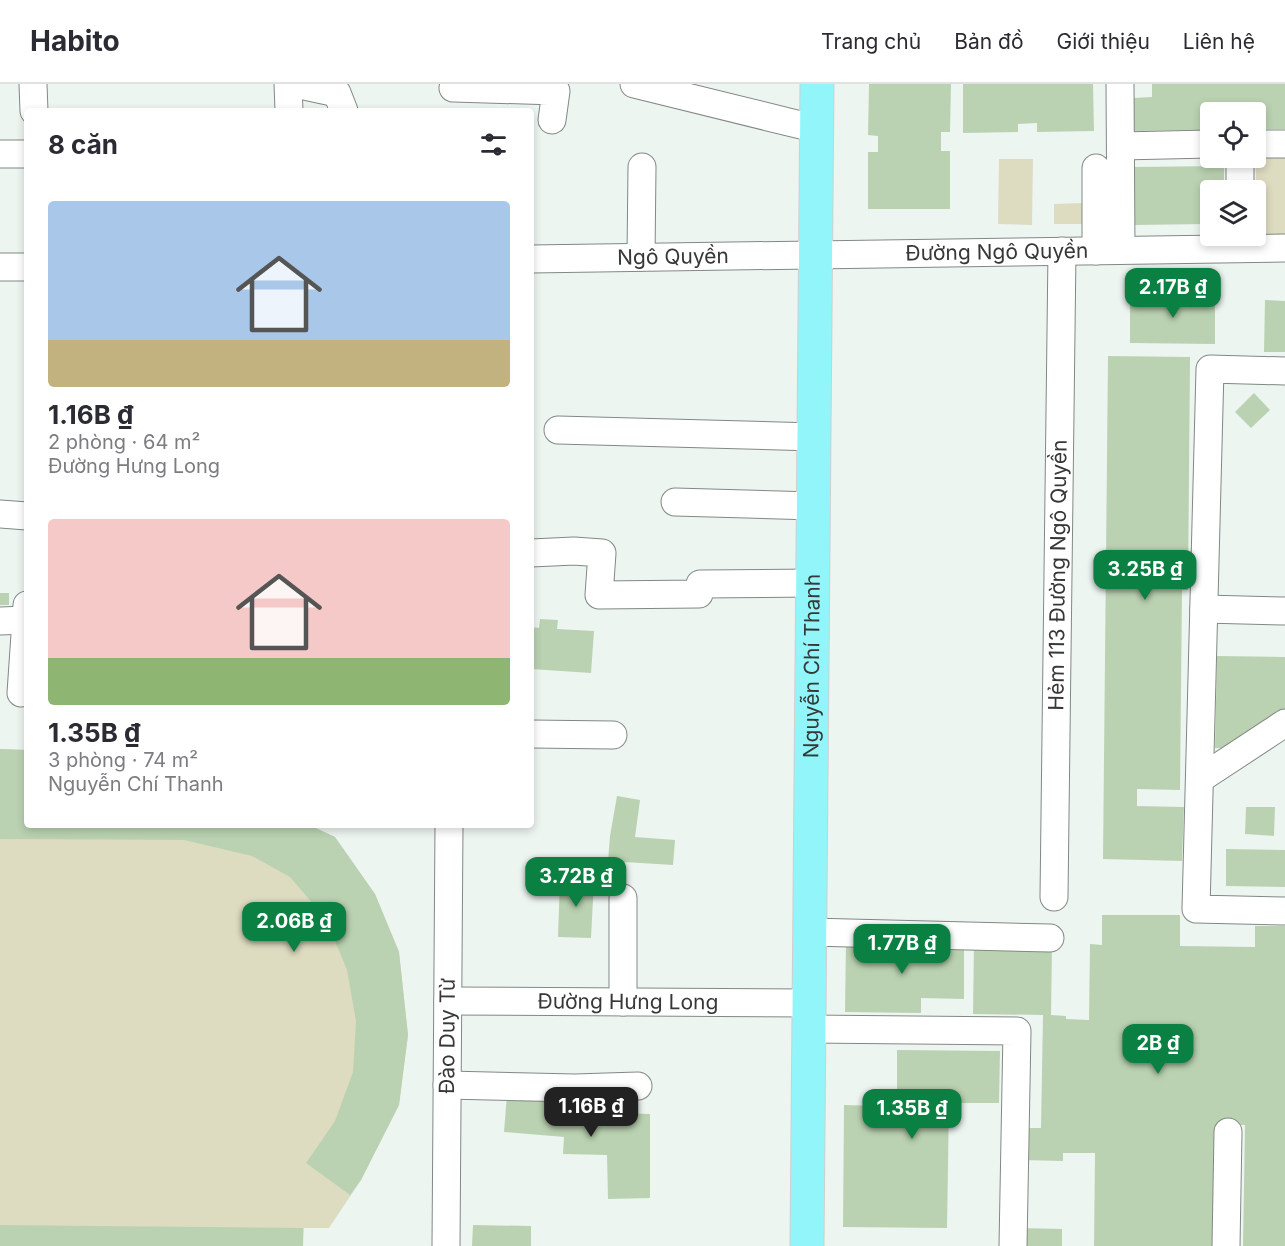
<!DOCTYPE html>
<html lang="vi">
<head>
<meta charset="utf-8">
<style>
  body { margin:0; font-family:Inter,sans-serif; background:#f2f2f3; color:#2b2b33; height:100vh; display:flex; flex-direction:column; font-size:22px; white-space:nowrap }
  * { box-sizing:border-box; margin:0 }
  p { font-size:20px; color:#7c7c81 }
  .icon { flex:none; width:33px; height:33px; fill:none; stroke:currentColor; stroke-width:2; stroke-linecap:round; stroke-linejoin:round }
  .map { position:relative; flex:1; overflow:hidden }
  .panel { position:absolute; left:24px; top:24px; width:510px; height:720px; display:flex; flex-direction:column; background:#fff; border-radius:6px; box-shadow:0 3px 9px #0003 }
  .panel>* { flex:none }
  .buttons { position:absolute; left:1200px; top:18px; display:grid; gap:12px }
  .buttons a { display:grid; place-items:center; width:66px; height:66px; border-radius:6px; background:#fff; box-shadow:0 3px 9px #0003; font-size:30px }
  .price { position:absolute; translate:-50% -51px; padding:0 14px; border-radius:12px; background:#0b8043; color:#fff; font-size:20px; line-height:39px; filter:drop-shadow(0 2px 3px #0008) }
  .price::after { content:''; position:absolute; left:50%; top:36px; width:18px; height:14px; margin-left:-9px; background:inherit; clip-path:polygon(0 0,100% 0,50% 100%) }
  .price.active { background:#222; color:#fff }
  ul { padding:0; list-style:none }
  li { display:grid; align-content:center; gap:12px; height:318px; padding:0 24px }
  li span { display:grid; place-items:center; height:186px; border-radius:6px; color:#555 }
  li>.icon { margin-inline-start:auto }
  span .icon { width:108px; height:108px; fill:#fffc; stroke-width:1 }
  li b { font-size:26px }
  h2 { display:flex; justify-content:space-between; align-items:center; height:72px; padding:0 24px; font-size:26px }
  header { display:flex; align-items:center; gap:36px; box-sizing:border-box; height:84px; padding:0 30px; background:#fff; border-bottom:2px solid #e1e1e2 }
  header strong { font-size:28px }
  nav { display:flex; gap:33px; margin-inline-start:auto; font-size:21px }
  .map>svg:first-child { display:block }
</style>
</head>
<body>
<header>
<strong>Habito</strong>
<nav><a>Trang chủ</a><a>Bản đồ</a><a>Giới thiệu</a><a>Liên hệ</a></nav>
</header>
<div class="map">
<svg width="1285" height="1162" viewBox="0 0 1285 1162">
  <rect width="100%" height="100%" fill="#edf5f1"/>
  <!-- green -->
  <g fill="#dddcc1">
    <polygon points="1285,70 1285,154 1256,154 1256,71"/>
    <polygon points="999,75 1033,75 1032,141 998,140"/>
    <polygon points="1083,119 1083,140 1054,140 1054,120"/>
    <polygon points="0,665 27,666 27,741 309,741 335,753 375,810 399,868 408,951 399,1021 361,1096 329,1144 304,1144 303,1162 0,1162"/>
  </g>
  <!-- building -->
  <g fill="#bad2b1">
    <polygon points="869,0 951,0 950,48 941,48 941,67 950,67 950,125 868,125 868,68 878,68 878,52 868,51"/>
    <polygon points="963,0 1093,0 1094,47 1037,48 1037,39 1018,40 1018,48 963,49"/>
    <polygon points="1152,0 1285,0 1285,45 1256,45 1256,28 1210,28 1210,46 1133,47 1133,14 1152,13"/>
    <polygon points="1224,82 1224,106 1210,106 1210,140 1132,141 1131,83"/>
    <polygon points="1130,210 1215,211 1215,260 1130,259"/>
    <polygon points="1265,216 1285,217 1285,268 1264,268"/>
    <polygon points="1108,272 1190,273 1188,506 1182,506 1180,706 1137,705 1137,722 1184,723 1182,777 1103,775"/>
    <polygon points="1254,309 1270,326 1251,344 1235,328"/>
    <rect x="0" y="509" width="9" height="12"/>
    <polygon points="540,535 558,536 557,545 594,547 591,589 531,585 531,543 539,544"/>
    <polygon points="1217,572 1285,573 1285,632 1238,665 1215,664"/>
    <polygon points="0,665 27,666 27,741 309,741 335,753 375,810 399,868 408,951 399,1021 361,1096 350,1111 306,1079 335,1037 353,988 356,937 347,886 326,835 290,793 252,772 184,756 0,755"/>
    <polygon points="617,712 640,716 635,753 675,756 673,781 608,777 610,752"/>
    <polygon points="1246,723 1275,723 1274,752 1245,750"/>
    <polygon points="1226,765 1285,766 1285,803 1226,802"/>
    <polygon points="560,795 594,796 591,854 558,853"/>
    <polygon points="1102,831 1180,831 1180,862 1255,863 1255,842 1285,842 1285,1162 1243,1162 1245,1041 1218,1041 1216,1162 1094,1162 1095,1069 1063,1069 1063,1077 1020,1076 1021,1044 1041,1044 1043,931 973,930 974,859 1052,860 1051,931 1066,932 1066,935 1089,936 1090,860 1102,861"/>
    <polygon points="846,857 964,859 964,915 921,914 921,929 845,928"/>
    <polygon points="897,966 1000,967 999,1019 949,1019 947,1144 843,1143 844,1021 878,1022 878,1029 897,1029"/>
    <polygon points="507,1010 580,1016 579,1028 650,1030 650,1114 608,1115 607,1071 563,1070 564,1053 504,1048"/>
    <polygon points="0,1141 303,1144 303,1162 0,1162"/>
    <polygon points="473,1141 531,1142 531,1162 472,1162"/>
    <polygon points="1019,1144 1062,1145 1062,1162 1026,1162"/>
  </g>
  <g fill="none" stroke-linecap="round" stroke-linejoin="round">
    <defs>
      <g id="minor">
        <polyline points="33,0 34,27"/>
        <polyline points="288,0 289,27"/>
        <polyline points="295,0 337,9 344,27"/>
        <polyline points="634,0 817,45"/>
        <polyline points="1120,0 1121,166"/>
        <polyline points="453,4 556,7 552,36"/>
        <polyline points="1256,60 1285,60"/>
        <polyline points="1121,62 1210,60"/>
        <polyline points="0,70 27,70"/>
        <polyline points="1240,74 1240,106"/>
        <polyline points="1096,167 1096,84"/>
        <polyline points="641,173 642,83"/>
        <path id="s1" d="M531,175L1285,164"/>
        <polyline points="0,183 27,183"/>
        <polyline points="1285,287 1210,285 1196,825 1285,827"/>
        <polyline points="558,346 815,353"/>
        <polyline points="675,418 814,422"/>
        <polyline points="0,430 27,432"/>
        <polyline points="531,469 574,467 602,469 599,511 699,510 700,500 814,499"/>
        <polyline points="1204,525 1285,527"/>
        <polyline points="0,537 26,536"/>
        <polyline points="21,609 27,521"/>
        <polyline points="531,650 613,651"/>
        <polyline points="1200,695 1285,639"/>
        <path id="s2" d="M1054,813L1062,167"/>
        <polyline points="810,848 1050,854"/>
        <path id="s3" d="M448,917L809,919"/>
        <polyline points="623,918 623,814"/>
        <polyline points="809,945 1017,947 1013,1162"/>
        <polyline points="447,1001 575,1004 638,1002"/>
        <path id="s4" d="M446,1162L449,741"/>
        <polyline points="1226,1162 1228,1048"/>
      </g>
      <g id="major">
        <path id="s5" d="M807,1162L817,0"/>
      </g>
    </defs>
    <!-- minor casing -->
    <use href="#minor" stroke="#818885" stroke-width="29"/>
    <!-- major casing -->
    <use href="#major" stroke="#cfcfcf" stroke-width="35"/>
    <!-- minor -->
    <use href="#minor" stroke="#fff" stroke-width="27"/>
    <!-- major -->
    <use href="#major" stroke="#92f5fa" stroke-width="33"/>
  </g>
  <g text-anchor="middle" stroke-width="4.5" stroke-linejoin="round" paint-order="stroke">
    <!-- street labels -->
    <g font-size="21" fill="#353836" stroke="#edf5f1">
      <text dy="7" stroke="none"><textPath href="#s1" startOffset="466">Đường Ngô Quyền</textPath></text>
      <text dy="7" stroke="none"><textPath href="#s1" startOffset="142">Ngô Quyền</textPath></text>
      <text dy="7" stroke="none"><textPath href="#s2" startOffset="322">Hẻm 113 Đường Ngô Quyền</textPath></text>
      <text dy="7" stroke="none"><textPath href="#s5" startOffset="580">Nguyễn Chí Thanh</textPath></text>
      <text dy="7" stroke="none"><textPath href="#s3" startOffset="180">Đường Hưng Long</textPath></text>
      <text dy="7" stroke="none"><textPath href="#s4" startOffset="210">Đào Duy Từ</textPath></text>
    </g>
  </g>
</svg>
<div class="buttons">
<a><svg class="icon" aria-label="locate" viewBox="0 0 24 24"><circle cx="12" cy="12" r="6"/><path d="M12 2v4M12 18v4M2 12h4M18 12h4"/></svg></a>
<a><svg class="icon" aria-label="layers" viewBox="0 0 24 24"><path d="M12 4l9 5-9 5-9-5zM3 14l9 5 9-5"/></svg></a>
</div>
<b class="price" style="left:1173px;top:235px">2.17B ₫</b>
<b class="price" style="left:1145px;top:517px">3.25B ₫</b>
<b class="price" style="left:576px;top:824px">3.72B ₫</b>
<b class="price" style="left:294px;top:869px">2.06B ₫</b>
<b class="price" style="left:902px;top:891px">1.77B ₫</b>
<b class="price" style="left:1158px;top:991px">2B ₫</b>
<b class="price active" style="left:591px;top:1054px">1.16B ₫</b>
<b class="price" style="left:912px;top:1056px">1.35B ₫</b>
<section class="panel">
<h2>8 căn<svg class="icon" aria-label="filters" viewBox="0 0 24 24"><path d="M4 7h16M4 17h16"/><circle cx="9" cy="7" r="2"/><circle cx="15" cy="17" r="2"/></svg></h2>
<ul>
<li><span style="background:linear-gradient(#a9c7e8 75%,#c2b280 0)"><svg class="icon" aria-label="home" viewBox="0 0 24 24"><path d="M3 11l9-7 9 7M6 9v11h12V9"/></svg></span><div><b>1.16B ₫</b><p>2 phòng · 64 m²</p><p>Đường Hưng Long</p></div></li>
<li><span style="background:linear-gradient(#f6c9c9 75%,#8fb573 0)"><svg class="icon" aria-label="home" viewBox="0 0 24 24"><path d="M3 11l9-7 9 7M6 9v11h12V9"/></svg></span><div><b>1.35B ₫</b><p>3 phòng · 74 m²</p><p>Nguyễn Chí Thanh</p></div></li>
</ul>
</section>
</div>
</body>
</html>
